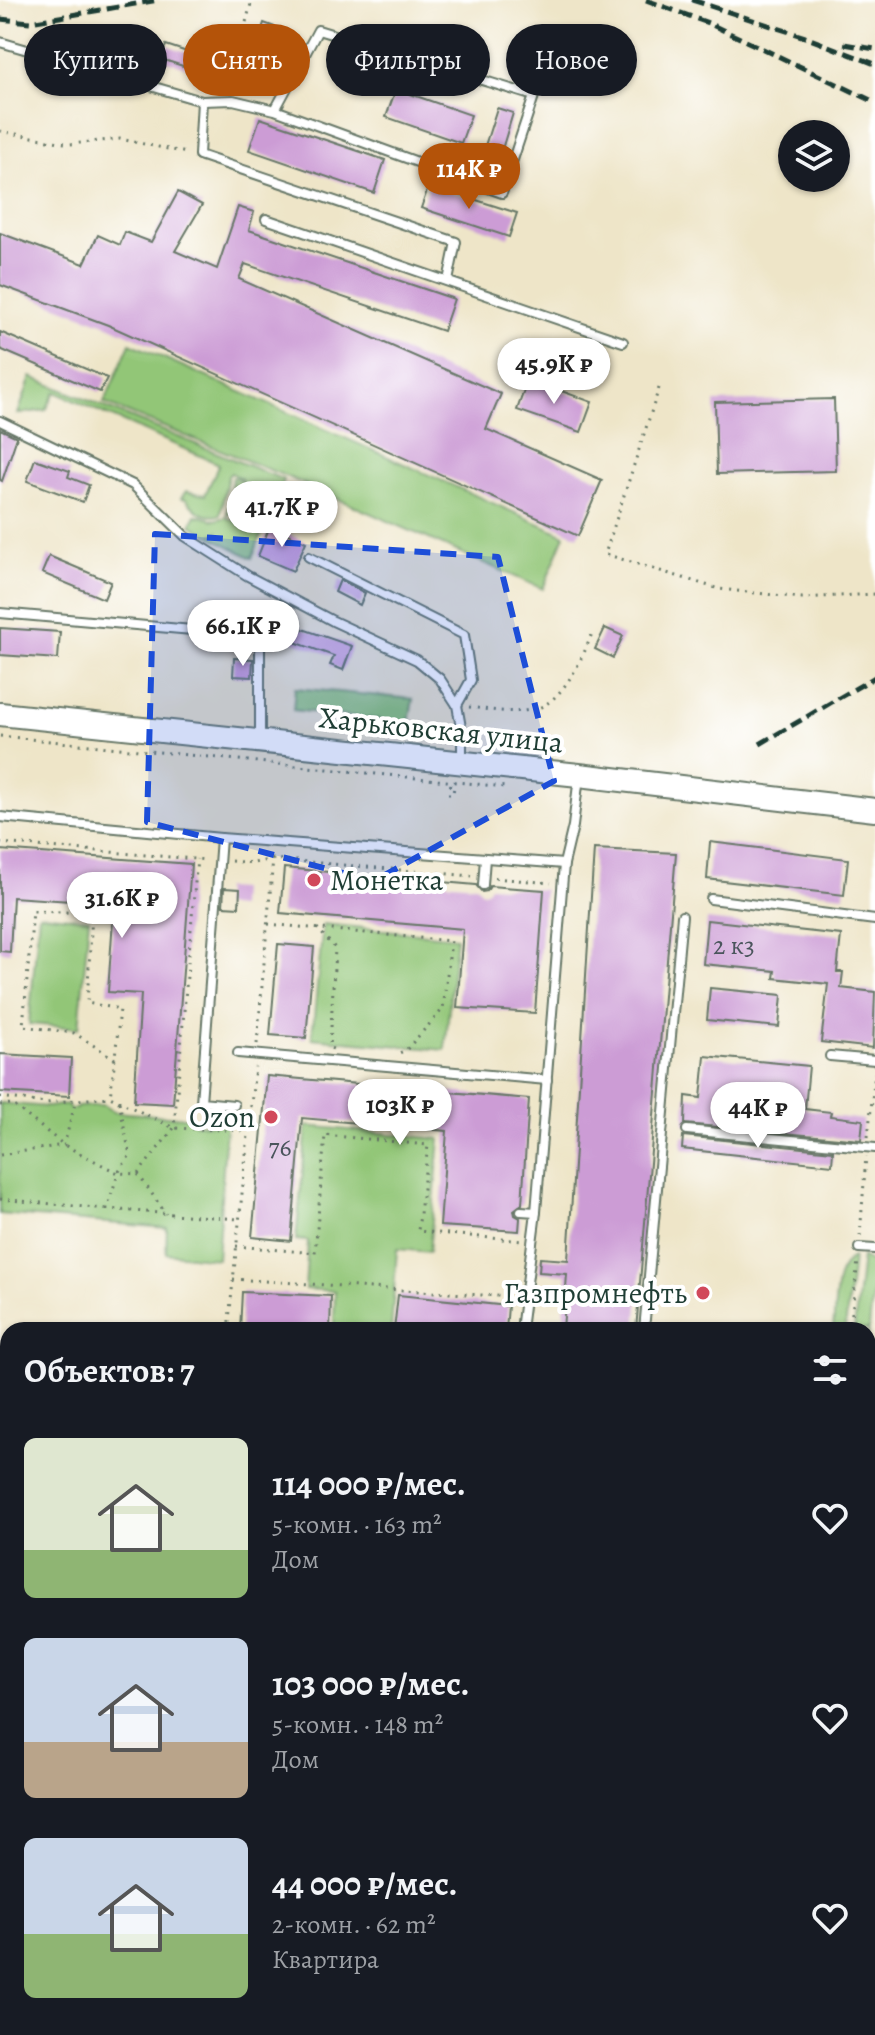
<!DOCTYPE html>
<html lang="ru">
<head>
<meta charset="utf-8">
<style>
  body { margin:0; font-family:Alegreya,serif; background:#242831; color:#f1f3f6; height:100vh; display:flex; flex-direction:column; font-size:30px; white-space:nowrap }
  * { box-sizing:border-box; margin:0 }
  p { font-size:26px; color:#9ea1a6 }
  .icon { flex:none; width:44px; height:44px; fill:none; stroke:currentColor; stroke-width:2; stroke-linecap:round; stroke-linejoin:round }
  .map { position:relative; flex:1; overflow:hidden }
  .panel { position:absolute; left:0px; top:1322px; width:876px; height:714px; display:flex; flex-direction:column; background:#171b24; border-radius:24px 24px 0 0; box-shadow:0 2px 6px #0004 }
  .panel>* { flex:none }
  .banner { position:absolute; left:24px; top:24px; width:828px; height:72px; display:flex; gap:16px }
  .tools { position:absolute; left:778px; top:120px; display:grid; gap:16px }
  .tools a { display:grid; place-items:center; width:72px; height:72px; border-radius:50%; background:#171b24; box-shadow:0 2px 6px #0004; font-size:40px }
  .price { position:absolute; translate:-50% -68px; padding:0 18px; border-radius:28px; background:#fff; color:#222; font-size:26px; line-height:52px; filter:drop-shadow(0 2px 4px #0008) }
  .price::after { content:''; position:absolute; left:50%; top:48px; width:24px; height:18px; margin-left:-12px; background:inherit; clip-path:polygon(0 0,100% 0,50% 100%) }
  .price.current { background:#b45309; color:#fff }
  ul { padding:0; list-style:none }
  li { display:flex; align-items:center; gap:24px; height:200px; padding:0 24px }
  li span { display:grid; place-items:center; flex:none; width:224px; height:160px; border-radius:12px; color:#555 }
  li>.icon { margin-inline-start:auto }
  span .icon { width:96px; height:96px; fill:#fffc; stroke-width:1 }
  li b { font-size:34px }
  h2 { display:flex; justify-content:space-between; align-items:center; height:96px; padding:0 24px; font-size:34px }
  .tag { padding:0 28px; border-radius:36px; background:#171b24; box-shadow:0 2px 6px #0004; font-size:28px; line-height:72px }
  .tag.current { background:#b45309; color:#fff }
  .map>svg:first-child { display:block }
</style>
</head>
<body>
<div class="map">
<svg width="875" height="2035" viewBox="0 0 875 2035">
  <rect width="100%" height="100%" fill="#fff"/>
  <filter id="ink" filterUnits="userSpaceOnUse"><feTurbulence type="fractalNoise" baseFrequency=".0125" numOctaves="2"/><feDisplacementMap in="SourceGraphic" scale="16" xChannelSelector="R" yChannelSelector="G"/><feConvolveMatrix kernelMatrix="1 2 1 2 8 2 1 2 1" color-interpolation-filters="sRGB"/></filter>
  <filter id="wash" filterUnits="userSpaceOnUse"><feTurbulence type="fractalNoise" baseFrequency=".006" numOctaves="4" result="noise"/><feDisplacementMap in="SourceGraphic" scale="32" xChannelSelector="R" yChannelSelector="G"/><feGaussianBlur stdDeviation="1.8" result="paint"/><feColorMatrix in="noise" values="0 0 0 0 0 0 0 0 0 0 0 0 0 0 0 0 0 1.4 0 .05"/><feComposite in="paint" operator="in"/></filter>
  <g filter="url(#wash)">
    <rect width="100%" height="100%" fill="#eee5c8"/>
    <!-- green -->
    <g fill="#92c677" stroke="#588256" stroke-width="2">
      <polygon points="130,343 565,535 543,589 290,478 104,403"/>
      <path d="M31,377L284,480L252,558L212,537L219,531L210,536L191,525L196,515L215,520L226,517L235,521L241,519L243,512L239,507L227,515L232,478L236,477L242,482L241,478L231,473L228,476L220,515C203,518 196,511 186,499L181,498L186,491L205,495L219,464L55,392L46,410L18,414Z"/>
      <polygon points="295,688 413,699 409,723 293,710"/>
      <polygon points="39,914 89,919 79,1028 29,1024"/>
      <polygon points="323,924 456,937 445,1050 312,1038"/>
      <polygon points="0,1103 48,1107 67,1104 70,1109 76,1109 77,1107 103,1105 114,1112 194,1118 194,1124 226,1125 217,1259 166,1253 167,1228 0,1214"/>
      <polygon points="307,1126 440,1139 429,1252 397,1249 391,1330 334,1330 335,1291 305,1289 308,1241 296,1240"/>
      <polygon points="862,1257 872,1263 875,1269 868,1338 868,1330 854,1330"/>
      <path d="M853,1258L845,1330H833C835,1311 834,1264 853,1258Z"/>
      <polygon points="0,1884 8,1884 8,1973 0,1972"/>
    </g>
    <g id="blocks">
      <!-- building -->
      <g fill="#cc9cd5">
        <polygon points="264,23 291,33 273,86 246,77"/>
        <polygon points="166,45 190,53 186,67 161,59"/>
        <polygon points="396,89 471,115 461,143 386,117"/>
        <polygon points="497,108 513,113 493,179 476,174"/>
        <polygon points="260,118 385,160 374,193 249,150"/>
        <polygon points="429,185 517,213 509,237 421,208"/>
        <polygon points="178,192 202,205 175,251 217,269 238,207 254,212 249,230 454,299 443,331 245,264 239,279 501,394 486,429 602,480 578,536 108,325 0,285 0,233 84,264 98,235 120,245 125,232 151,242"/>
        <polygon points="0,332 107,378 100,392 0,349"/>
        <polygon points="528,379 592,402 581,432 517,410"/>
        <polygon points="834,399 836,471 717,474 715,402"/>
        <polygon points="0,429 17,437 2,481 0,480"/>
        <polygon points="35,459 70,471 68,477 89,485 83,502 27,481"/>
        <polygon points="270,526 306,542 293,571 258,556"/>
        <polygon points="49,556 111,582 104,599 42,573"/>
        <polygon points="340,580 365,593 360,605 335,592"/>
        <polygon points="274,619 352,646 343,670 330,665 334,656 269,633"/>
        <polygon points="0,628 60,632 58,659 0,655"/>
        <polygon points="605,628 623,636 613,658 595,649"/>
        <polygon points="234,658 253,659 252,677 233,676"/>
        <polygon points="710,842 848,859 844,895 707,879"/>
        <polygon points="594,849 676,853 636,1330 563,1330 567,1274 539,1272 540,1258 568,1260"/>
        <polygon points="0,850 191,864 173,1104 134,1102 141,994 108,992 114,904 13,897 10,952 0,951"/>
        <polygon points="284,868 476,885 482,892 487,891 490,886 544,890 535,1013 457,1008 463,929 280,913"/>
        <polygon points="224,888 240,889 239,907 223,906"/>
        <polygon points="707,920 841,935 837,972 843,972 841,988 875,992 873,1048 821,1042 828,984 774,978 775,971 703,964"/>
        <polygon points="278,944 314,947 306,1038 270,1035"/>
        <polygon points="710,988 782,995 779,1027 707,1020"/>
        <polygon points="0,1054 71,1058 69,1096 0,1092"/>
        <polygon points="705,1056 809,1066 805,1109 831,1112 830,1116 863,1120 861,1140 685,1124 686,1096 701,1098"/>
        <polygon points="267,1076 529,1099 522,1204 514,1210 515,1215 520,1218 519,1231 440,1226 447,1131 302,1118 291,1241 252,1237"/>
        <polygon points="683,1136 833,1151 832,1165 682,1149"/>
        <polygon points="242,1292 331,1296 330,1330 240,1330"/>
        <polygon points="398,1295 508,1306 506,1330 394,1330"/>
      </g>
    </g>
  </g>
  <g filter="url(#ink)">
    <use href="#blocks" fill-opacity="0" stroke="#677868" stroke-width="2"/>
    <g fill="none" stroke-linecap="round" stroke-linejoin="round">
      <defs>
        <g id="lane">
          <polyline points="0,42 202,101 199,155 456,242 448,281"/>
          <polyline points="202,101 233,100 275,110 502,193 534,96 318,30 275,110"/>
          <polyline points="266,219 623,342"/>
          <polyline points="0,421 133,485 185,536 248,576 333,621 417,660 440,679 457,705 462,733 462,762"/>
          <polyline points="309,557 464,635 471,680 457,705"/>
          <polyline points="0,613 260,636 260,740"/>
          <polyline points="0,817 221,838"/>
          <polyline points="483,885 485,858"/>
          <polyline points="711,899 875,920"/>
          <polyline points="238,1053 547,1080"/>
          <polyline points="830,1056 875,1060"/>
          <polyline points="234,1105 201,1102 221,838 564,864"/>
          <polyline points="687,1130 875,1148"/>
          <polyline points="521,1211 536,1212"/>
          <polyline points="859,1248 875,1249"/>
          <polyline points="521,1330 536,1212 564,864 573,826 579,776"/>
          <polyline points="644,1330 682,916"/>
          <polyline points="0,1405 8,1405"/>
          <polyline points="0,1451 8,1452"/>
          <polyline points="0,1666 8,1667"/>
          <polyline points="0,1761 8,1762"/>
          <polyline points="0,1830 8,1830"/>
          <polyline points="868,1895 875,1896"/>
          <polyline points="868,2007 875,2005"/>
          <polyline points="20,2035 20,2028"/>
        </g>
        <g id="secondary">
          <polyline points="0,714 579,775 875,810"/>
          <polyline points="868,1435 875,1371"/>
          <polyline points="0,1578 8,1579"/>
          <polyline points="0,1630 8,1631"/>
          <polyline points="868,1745 875,1659"/>
          <polyline points="533,2035 534,2028"/>
          <polyline points="810,2035 811,2028"/>
          <polyline points="844,2035 844,2028"/>
        </g>
      </defs>
      <!-- lane casing -->
      <use href="#lane" stroke="#677868" stroke-width="12"/>
      <!-- secondary casing -->
      <use href="#secondary" stroke="#677868" stroke-width="26"/>
      <!-- path -->
      <g stroke="#677868" stroke-width="3" stroke-dasharray="2 6" stroke-linecap="butt">
        <polyline points="219,88 236,60 252,0"/>
        <polyline points="0,131 70,144 120,139 187,153"/>
        <polyline points="659,388 605,554 719,589 802,598 875,594"/>
        <path d="M469,707C492,710 516,715 538,708C563,700 584,656 592,633"/>
        <polyline points="0,736 506,787"/>
        <polyline points="448,794 453,794 454,786 448,785 449,782"/>
        <polyline points="0,843 207,860"/>
        <polyline points="231,861 254,863 273,859"/>
        <polyline points="495,878 551,883"/>
        <polyline points="268,924 451,941 443,1009 406,1050 395,1055"/>
        <polyline points="317,928 335,948 330,1048 333,1049"/>
        <polyline points="257,1044 273,859 472,876"/>
        <path d="M115,1059L74,1033L23,1026L33,911L92,913L87,1003L120,1009C117,1039 114,1068 110,1097L174,1128L248,1131"/>
        <polyline points="0,1097 46,1103 110,1097"/>
        <polyline points="119,1102 130,1155 118,1173 138,1174 166,1214"/>
        <polyline points="0,1105 12,1104 64,1145 118,1173 107,1209 238,1219"/>
        <polyline points="868,1137 875,1073"/>
        <polyline points="0,1155 64,1145 76,1100"/>
        <polyline points="138,1174 174,1128 197,859"/>
        <polyline points="0,1199 107,1209"/>
        <polyline points="860,1236 866,1156"/>
        <polyline points="236,1246 315,1253 325,1135 428,1145 418,1231 522,1241"/>
        <polyline points="233,1279 512,1297"/>
        <polyline points="228,1330 255,1067"/>
        <polyline points="850,1330 858,1260"/>
        <polyline points="0,1544 8,1545"/>
        <polyline points="0,1651 8,1652"/>
        <polyline points="0,1901 8,1892"/>
      </g>
      <!-- lane -->
      <use href="#lane" stroke="#fff" stroke-width="8"/>
      <!-- secondary -->
      <use href="#secondary" stroke="#fff" stroke-width="22"/>
      <!-- rail -->
      <g stroke="#1f3d34" stroke-width="5" stroke-dasharray="12 6" stroke-linecap="butt">
        <polyline points="646,0 708,23 875,102"/>
        <polyline points="692,0 805,37 875,64"/>
        <polyline points="0,19 30,22 159,0"/>
        <polyline points="844,44 875,49"/>
        <polyline points="760,744 875,677"/>
      </g>
    </g>
  </g>
  <!-- marked area -->
  <path fill="#1d4ed8" fill-opacity="0.2" stroke="#1d4ed8" stroke-width="6" stroke-dasharray="16 10" stroke-linejoin="round" d="M155,534L498,557L554,781L374,881L147,822Z"/>
  <!-- markers -->
  <g fill="#d1495b" stroke="#fff" stroke-width="3">
    <circle cx="314" cy="880" r="8"/>
    <circle cx="271" cy="1117" r="8"/>
    <circle cx="703" cy="1293" r="8"/>
  </g>
  <g text-anchor="middle" stroke-width="8" stroke-linejoin="round" paint-order="stroke">
    <!-- number labels -->
    <g font-size="26" fill="#4a555c">
      <text x="734" y="954">2 к3</text>
      <text x="280" y="1156">76</text>
    </g>
    <!-- street labels -->
    <g font-size="30" fill="#1f3d34" stroke="#fff">
      <text transform="translate(441 730) rotate(6)" y="10">Харьковская улица</text>
    </g>
    <!-- poi labels -->
    <g font-size="30" fill="#1f3d34" stroke="#fff" text-anchor="end">
      <text x="330" y="890" text-anchor="start">Монетка</text>
      <text x="255" y="1127">Ozon</text>
      <text x="687" y="1303">Газпромнефть</text>
    </g>
  </g>
</svg>
<div class="tools">
<a><svg class="icon" aria-label="layers" viewBox="0 0 24 24"><path d="M12 4l9 5-9 5-9-5zM3 14l9 5 9-5"/></svg></a>
</div>
<b class="price current" style="left:469px;top:211px">114K ₽</b>
<b class="price" style="left:554px;top:406px">45.9K ₽</b>
<b class="price" style="left:282px;top:549px">41.7K ₽</b>
<b class="price" style="left:243px;top:668px">66.1K ₽</b>
<b class="price" style="left:122px;top:940px">31.6K ₽</b>
<b class="price" style="left:400px;top:1147px">103K ₽</b>
<b class="price" style="left:758px;top:1150px">44K ₽</b>
<div class="banner">
<a class="tag">Купить</a>
<a class="tag current">Снять</a>
<a class="tag">Фильтры</a>
<a class="tag">Новое</a>
</div>
<section class="panel">
<h2>Объектов: 7<svg class="icon" aria-label="filters" viewBox="0 0 24 24"><path d="M4 7h16M4 17h16"/><circle cx="9" cy="7" r="2"/><circle cx="15" cy="17" r="2"/></svg></h2>
<ul>
<li><span style="background:linear-gradient(#dfe7d0 70%,#8fb573 0)"><svg class="icon" aria-label="home" viewBox="0 0 24 24"><path d="M3 11l9-7 9 7M6 9v11h12V9"/></svg></span><div><b>114 000 ₽/мес.</b><p>5-комн. · 163 m²</p><p>Дом</p></div><svg class="icon" aria-label="heart" viewBox="0 0 24 24"><path d="M12 20l-8-8c-3-5 5-10 8-4 3-6 11-1 8 4z"/></svg></li>
<li><span style="background:linear-gradient(#c9d6e8 65%,#b9a48a 0)"><svg class="icon" aria-label="home" viewBox="0 0 24 24"><path d="M3 11l9-7 9 7M6 9v11h12V9"/></svg></span><div><b>103 000 ₽/мес.</b><p>5-комн. · 148 m²</p><p>Дом</p></div><svg class="icon" aria-label="heart" viewBox="0 0 24 24"><path d="M12 20l-8-8c-3-5 5-10 8-4 3-6 11-1 8 4z"/></svg></li>
<li><span style="background:linear-gradient(#c9d6e8 60%,#8fb573 0)"><svg class="icon" aria-label="home" viewBox="0 0 24 24"><path d="M3 11l9-7 9 7M6 9v11h12V9"/></svg></span><div><b>44 000 ₽/мес.</b><p>2-комн. · 62 m²</p><p>Квартира</p></div><svg class="icon" aria-label="heart" viewBox="0 0 24 24"><path d="M12 20l-8-8c-3-5 5-10 8-4 3-6 11-1 8 4z"/></svg></li>
</ul>
</section>
</div>
</body>
</html>
